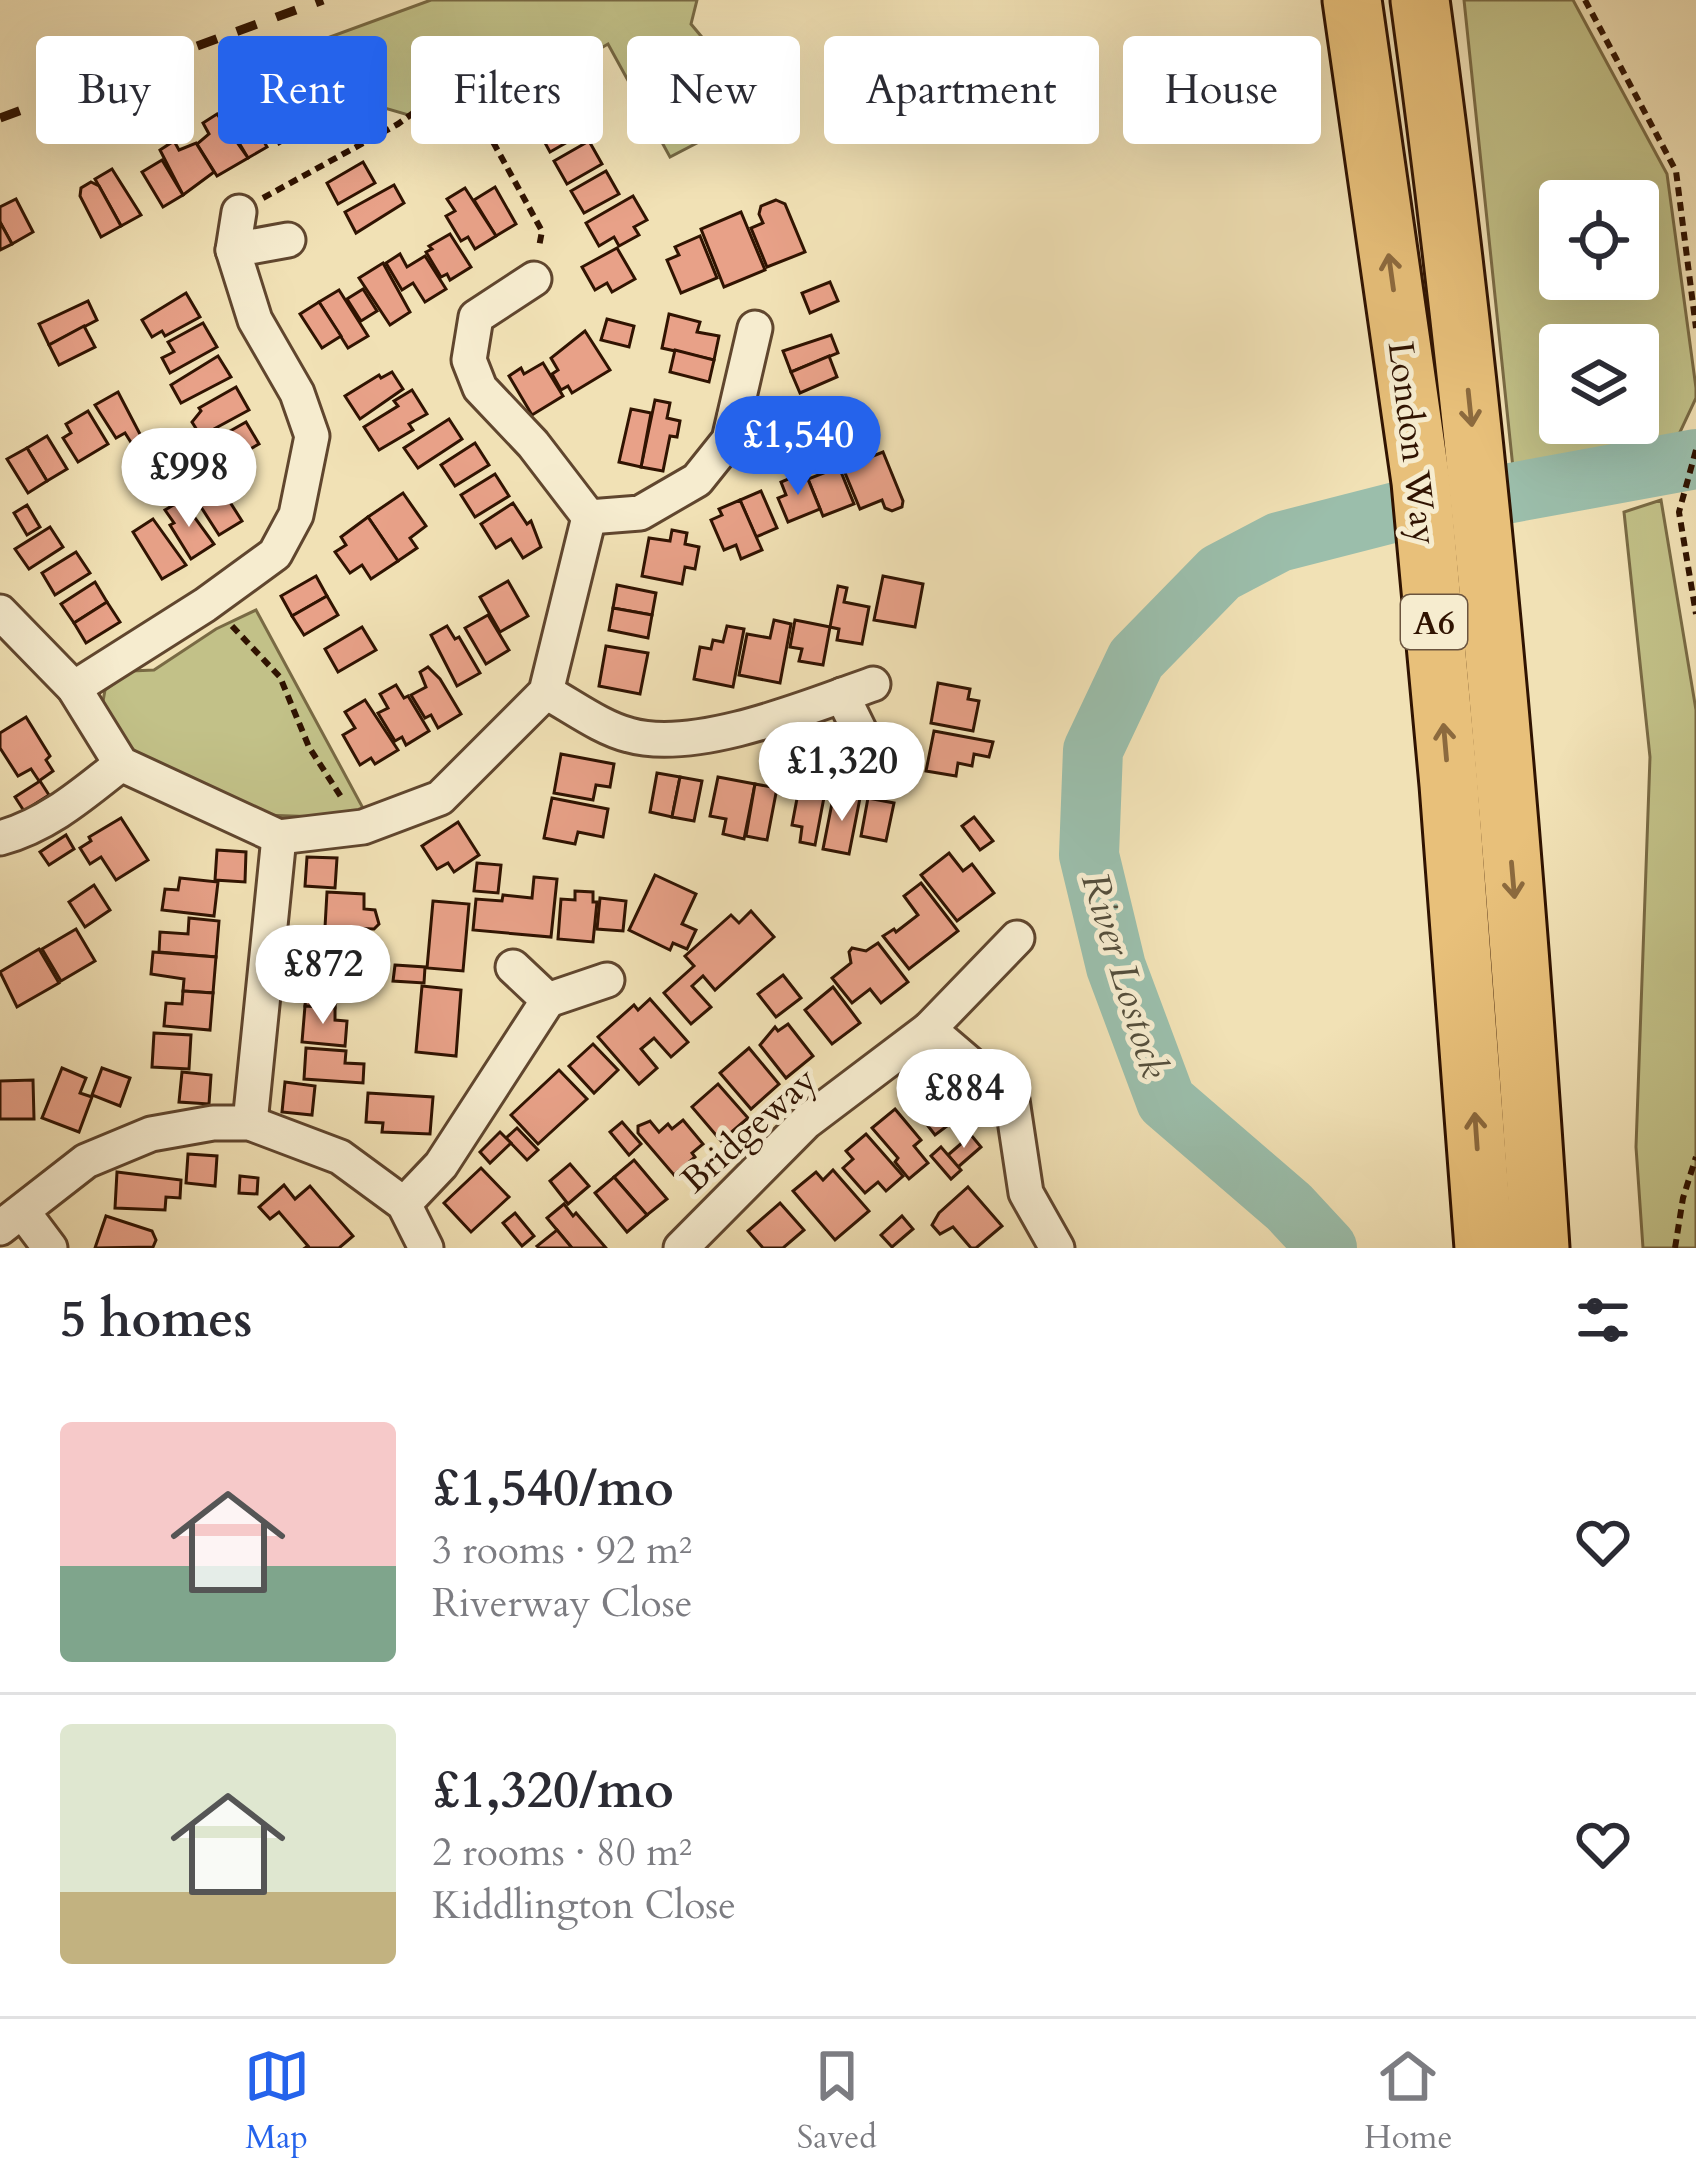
<!DOCTYPE html>
<html lang="en">
<head>
<meta charset="utf-8">
<style>
  body { margin:0; font-family:Cardo,serif; background:#f7f7f7; color:#2b2b33; height:100vh; display:flex; flex-direction:column; font-size:45px; white-space:nowrap }
  * { box-sizing:border-box; margin:0 }
  p { font-size:39px; color:#7c7c81 }
  .icon { flex:none; width:66px; height:66px; fill:none; stroke:currentColor; stroke-width:2; stroke-linecap:round; stroke-linejoin:round }
  .map { position:relative; height:1248px; overflow:hidden }
  .side { display:flex; flex-direction:column; background:#fff; flex:1 }
  .side>* { flex:none }
  .hud { position:absolute; left:36px; top:36px; width:1626px; height:108px; display:flex; gap:24px }
  .controls { position:absolute; left:1539px; top:180px; display:grid; gap:24px }
  .controls a { display:grid; place-items:center; width:120px; height:120px; border-radius:12px; background:#fff; box-shadow:0 12px 48px #0002; font-size:60px }
  .price { position:absolute; translate:-50% -102px; padding:0 27px; border-radius:42px; background:#fff; color:#222; font-size:39px; line-height:78px; filter:drop-shadow(0 3px 6px #0008) }
  .price::after { content:''; position:absolute; left:50%; top:72px; width:36px; height:27px; margin-left:-18px; background:inherit; clip-path:polygon(0 0,100% 0,50% 100%) }
  .price.current { background:#2563eb; color:#fff }
  ul { padding:0; list-style:none }
  li { display:flex; align-items:center; gap:36px; height:300px; padding:0 60px }
  li+li { border-top:3px solid #e1e1e2 }
  li span { display:grid; place-items:center; flex:none; width:336px; height:240px; border-radius:12px; color:#555 }
  li>.icon { margin-inline-start:auto }
  span .icon { width:144px; height:144px; fill:#fffc; stroke-width:1 }
  li b { font-size:51px }
  h2 { display:flex; justify-content:space-between; align-items:center; height:144px; padding:0 60px; font-size:51px }
  .chip { padding:0 42px; border-radius:12px; background:#fff; box-shadow:0 12px 48px #0002; font-size:42px; line-height:108px }
  .chip.current { background:#2563eb; color:#fff }
  .tab-bar { display:flex; justify-content:space-around; align-items:center; height:168px; border-top:3px solid #e1e1e2; background:#fff; font-size:33px; color:#7c7c81 }
  .tab-bar a { display:grid; justify-items:center; gap:6px }
  .tab-bar .current { color:#2563eb }
  .map>svg:first-child { display:block }
</style>
</head>
<body>
<div class="map">
<svg width="1696" height="1248" viewBox="0 0 1696 1248">
  <rect width="100%" height="100%" fill="#f1e1b5"/>
  <filter id="stains"><feTurbulence type="fractalNoise" baseFrequency=".00167" numOctaves="4"/><feColorMatrix values="0 0 0 0 .2 0 0 0 0 .09 0 0 0 0 .02 0 0 0 .5 -.17"/></filter>
  <radialGradient id="worn" r=".72"><stop offset=".6" stop-color="#630" stop-opacity="0"/><stop offset="1" stop-color="#630" stop-opacity=".3"/></radialGradient>
  <!-- green -->
  <g fill="#c2c188" stroke="#796a44" stroke-width="3" fill-rule="evenodd">
    <polygon points="431,0 697,0 691,24 762,109 670,157 608,44 460,130 343,96 308,45"/>
    <path d="M1464,0H1573L1667,174L1696,388V398L1674,445L1513,468ZM1638,201V279H1560V201ZM1638,345V423H1560V345Z"/>
    <polygon points="1661,500 1696,710 1696,1248 1643,1248 1636,1147 1650,757 1624,512"/>
    <polygon points="256,610 364,810 321,817 262,815 144,759 127,744 102,707 105,690 131,671 154,670 216,629"/>
  </g>
  <g fill="none" stroke-linecap="round" stroke-linejoin="round">
    <!-- river -->
    <g stroke="#9bbeab" stroke-width="60">
      <polyline points="1511,493 1696,459"/>
      <polyline points="1327,1248 1289,1207 1166,1101 1116,967 1089,855 1093,750 1136,659 1220,573 1279,542 1396,512"/>
    </g>
  </g>
  <!-- building -->
  <g fill="#e8a188" stroke="#301301" stroke-width="3">
    <polygon points="321,74 341,109 312,125 292,90"/>
    <polygon points="289,84 312,125 279,144 256,102"/>
    <polygon points="236,106 242,115 247,112 267,147 248,158 222,114"/>
    <polygon points="572,110 585,132 550,152 538,130"/>
    <polygon points="217,114 248,158 217,176 197,144 209,134 203,123"/>
    <polygon points="174,141 179,150 196,143 214,172 183,195 160,150"/>
    <polygon points="589,141 602,164 567,184 554,161"/>
    <polygon points="162,160 183,195 163,207 142,172"/>
    <polygon points="363,162 375,183 338,204 327,183"/>
    <polygon points="112,169 141,215 121,226 95,179"/>
    <polygon points="606,171 619,194 584,213 571,191"/>
    <polygon points="91,182 99,186 121,226 101,237 80,196 81,188"/>
    <polygon points="394,185 404,203 356,233 345,212"/>
    <polygon points="495,187 516,224 496,236 474,200"/>
    <polygon points="465,188 496,236 475,249 468,237 461,241 446,216 455,211 447,199"/>
    <polygon points="633,196 647,220 634,227 639,235 619,246 614,237 599,246 586,223"/>
    <polygon points="16,199 33,232 12,244 0,222 0,207"/>
    <polygon points="776,200 785,204 805,252 767,267 751,228 763,223 759,214 761,206"/>
    <polygon points="741,212 765,270 724,287 701,229"/>
    <polygon points="0,222 12,244 0,250"/>
    <polygon points="450,234 471,267 450,280 447,274 441,277 426,252 432,249 429,246"/>
    <polygon points="700,236 717,278 681,293 667,260 679,255 675,247"/>
    <polygon points="617,248 635,279 612,292 607,283 595,290 582,267"/>
    <polygon points="400,254 407,267 425,256 446,289 425,302 413,283 402,290 386,263"/>
    <polygon points="383,263 410,312 390,325 359,278"/>
    <polygon points="830,282 838,301 810,313 802,293"/>
    <polygon points="363,289 377,311 361,321 347,299"/>
    <polygon points="339,290 368,336 348,348 319,302"/>
    <polygon points="186,293 200,317 165,336 162,331 152,337 142,320"/>
    <polygon points="88,301 97,320 49,345 39,324"/>
    <polygon points="319,302 341,336 322,348 300,314"/>
    <polygon points="669,314 700,322 697,332 719,336 714,360 662,348"/>
    <polygon points="607,319 634,326 629,347 601,340"/>
    <polygon points="203,323 217,347 170,373 162,358 174,352 168,342"/>
    <polygon points="84,326 95,347 59,365 49,345"/>
    <polygon points="585,331 610,370 572,393 568,386 561,390 552,374 558,370 551,358"/>
    <polygon points="831,335 838,353 791,372 783,351"/>
    <polygon points="675,350 714,360 709,382 670,372"/>
    <polygon points="218,356 231,377 181,403 171,385"/>
    <polygon points="829,356 837,377 800,393 791,372"/>
    <polygon points="543,363 563,396 532,415 509,376 521,368 524,374"/>
    <polygon points="392,372 403,389 360,419 345,396 379,375 381,378"/>
    <polygon points="236,387 249,410 212,430 197,430 192,422 201,411 199,408"/>
    <polygon points="412,390 427,414 409,424 413,430 379,450 364,427 398,406 394,401"/>
    <polygon points="118,392 142,438 132,444 125,433 116,438 95,405"/>
    <polygon points="655,400 670,403 667,418 680,421 677,437 670,436 663,471 641,467"/>
    <polygon points="631,409 651,413 641,467 619,462"/>
    <polygon points="88,411 108,444 78,462 63,438 71,433 66,424"/>
    <polygon points="449,419 462,439 418,468 404,448"/>
    <polygon points="246,422 259,444 234,458 239,467 227,474 211,471 204,459 215,453 209,443"/>
    <polygon points="47,436 67,469 47,481 27,448"/>
    <polygon points="475,443 489,465 455,486 441,465"/>
    <polygon points="27,448 47,481 28,493 7,459"/>
    <polygon points="883,452 903,501 902,507 892,511 885,508 882,500 860,509 843,468"/>
    <polygon points="839,467 854,504 823,516 808,479"/>
    <polygon points="805,472 820,509 788,522 778,498 786,495 781,482"/>
    <polygon points="495,474 509,496 475,517 461,495"/>
    <polygon points="207,480 221,488 242,521 219,535 201,507 196,510 188,498 189,491"/>
    <polygon points="761,491 777,528 756,537 740,500"/>
    <polygon points="403,493 426,526 410,538 417,548 398,561 368,517"/>
    <polygon points="182,500 214,544 191,559 170,525 174,523 165,510"/>
    <polygon points="740,500 762,550 741,559 736,545 724,550 711,520 722,515 719,509"/>
    <polygon points="513,503 527,524 531,521 541,547 523,558 511,539 496,548 481,524"/>
    <polygon points="27,505 40,527 27,535 14,513"/>
    <polygon points="368,517 398,561 371,579 362,565 350,573 335,552 346,545 341,537"/>
    <polygon points="153,519 186,565 162,579 133,532"/>
    <polygon points="50,527 63,547 29,569 15,549"/>
    <polygon points="672,530 687,533 685,544 699,547 695,569 685,567 682,584 642,576 649,538 670,541"/>
    <polygon points="76,552 90,573 55,595 42,573"/>
    <polygon points="316,576 327,596 292,616 281,596"/>
    <polygon points="883,576 923,584 915,627 874,620"/>
    <polygon points="508,581 528,616 500,632 480,597"/>
    <polygon points="95,582 107,602 74,623 61,604"/>
    <polygon points="617,585 656,593 652,615 613,608"/>
    <polygon points="838,586 847,588 844,602 869,607 862,644 837,640 839,629 830,627"/>
    <polygon points="327,596 338,615 304,635 292,616"/>
    <polygon points="107,602 120,622 86,643 74,623"/>
    <polygon points="613,608 652,615 648,638 609,630"/>
    <polygon points="488,615 509,650 486,664 465,628"/>
    <polygon points="774,620 791,624 780,683 739,675 747,634 770,638"/>
    <polygon points="795,620 830,627 823,665 799,661 802,649 790,647"/>
    <polygon points="447,626 455,639 459,637 480,673 457,686 431,635"/>
    <polygon points="727,626 744,629 733,687 694,679 700,647 711,649 713,640 723,642"/>
    <polygon points="362,627 376,650 338,672 325,649"/>
    <polygon points="606,646 648,653 640,694 599,686"/>
    <polygon points="428,667 440,679 461,714 438,728 431,715 425,718 411,695 426,687 420,672"/>
    <polygon points="938,683 970,689 968,699 979,701 973,731 931,723"/>
    <polygon points="396,685 404,698 408,696 429,731 406,745 402,737 395,741 378,713 388,708 380,694"/>
    <polygon points="365,700 398,750 375,764 371,758 360,765 343,735 355,728 345,712"/>
    <polygon points="26,717 50,756 46,760 53,771 39,781 31,769 18,776 0,748 0,733"/>
    <polygon points="934,731 993,742 989,757 974,754 972,766 958,763 956,776 926,771"/>
    <polygon points="561,754 614,764 610,787 596,785 593,800 554,793"/>
    <polygon points="657,773 680,777 672,817 650,812"/>
    <polygon points="680,777 702,781 694,821 672,817"/>
    <polygon points="718,777 755,784 744,839 723,834 726,819 710,816"/>
    <polygon points="40,781 49,795 24,811 15,797"/>
    <polygon points="755,784 777,788 767,840 746,836"/>
    <polygon points="799,788 825,792 815,845 800,842 802,827 792,825"/>
    <polygon points="834,793 860,798 849,854 823,849"/>
    <polygon points="552,798 608,809 603,837 578,832 575,844 544,838"/>
    <polygon points="868,798 894,803 886,841 861,836"/>
    <polygon points="974,817 993,841 980,850 962,826"/>
    <polygon points="121,818 148,860 116,880 101,857 90,864 80,848 91,841 89,837"/>
    <polygon points="458,822 479,855 454,872 448,863 437,869 422,846"/>
    <polygon points="66,835 74,849 49,865 40,852"/>
    <polygon points="217,850 246,852 245,882 215,880"/>
    <polygon points="949,853 963,871 972,864 994,893 957,921 921,875"/>
    <polygon points="307,857 337,858 335,888 305,886"/>
    <polygon points="477,863 501,865 498,893 474,891"/>
    <polygon points="655,875 696,894 682,924 696,930 687,949 673,943 670,950 629,930"/>
    <polygon points="534,877 557,879 551,937 473,930 476,899 502,901 503,895 532,898"/>
    <polygon points="180,878 218,882 214,916 162,910 165,889 178,890"/>
    <polygon points="921,883 958,931 909,969 883,936 894,929 896,932 918,915 904,896"/>
    <polygon points="94,885 110,910 85,927 69,902"/>
    <polygon points="575,891 593,892 593,902 597,902 593,942 558,939 561,899 575,900"/>
    <polygon points="327,892 364,894 364,909 375,910 379,924 374,929 325,927"/>
    <polygon points="600,898 626,901 623,931 597,929"/>
    <polygon points="433,901 469,904 463,971 427,968"/>
    <polygon points="751,911 774,937 715,990 703,976 692,986 711,1007 691,1024 664,993 694,966 685,956 731,915 739,923"/>
    <polygon points="189,918 219,921 216,957 159,952 160,932 188,934"/>
    <polygon points="76,929 95,961 61,981 42,949"/>
    <polygon points="311,933 341,936 340,949 367,955 365,974 308,970"/>
    <polygon points="878,943 908,982 881,1003 870,989 852,1003 832,978 851,963 849,952 852,948 866,951"/>
    <polygon points="39,949 59,983 17,1007 0,972"/>
    <polygon points="153,952 216,957 213,993 183,991 184,979 151,974"/>
    <polygon points="395,965 425,967 424,983 393,981"/>
    <polygon points="308,970 353,973 351,995 336,994 335,1008 305,1006"/>
    <polygon points="783,975 801,998 776,1017 758,994"/>
    <polygon points="422,986 461,990 456,1056 416,1052"/>
    <polygon points="833,987 860,1023 832,1044 805,1010"/>
    <polygon points="183,991 213,993 210,1030 164,1026 166,1003 182,1004"/>
    <polygon points="650,999 688,1042 671,1057 654,1038 641,1049 657,1068 639,1084 598,1037 634,1005 638,1010"/>
    <polygon points="305,1006 335,1008 335,1020 347,1021 345,1046 302,1042"/>
    <polygon points="788,1024 813,1056 786,1078 760,1045 775,1027 778,1031"/>
    <polygon points="154,1033 191,1035 189,1069 152,1067"/>
    <polygon points="593,1044 618,1070 594,1093 569,1066"/>
    <polygon points="306,1048 346,1051 345,1063 364,1064 363,1083 304,1079"/>
    <polygon points="749,1048 779,1084 751,1109 720,1073"/>
    <polygon points="62,1068 86,1078 80,1093 92,1097 79,1132 42,1118"/>
    <polygon points="102,1068 130,1078 120,1106 92,1095"/>
    <polygon points="559,1070 587,1099 538,1144 511,1115"/>
    <polygon points="182,1072 211,1075 209,1104 179,1102"/>
    <polygon points="33,1080 34,1119 0,1119 0,1081"/>
    <polygon points="949,1081 970,1109 935,1135 914,1108"/>
    <polygon points="285,1082 315,1086 312,1115 282,1112"/>
    <polygon points="718,1084 748,1118 721,1141 692,1107"/>
    <polygon points="368,1093 433,1097 430,1134 382,1132 383,1123 366,1122"/>
    <polygon points="895,1109 921,1140 914,1146 928,1163 909,1179 895,1162 898,1158 872,1128"/>
    <polygon points="683,1120 703,1144 692,1153 695,1157 674,1175 638,1133 638,1126 650,1121 659,1132 668,1124 672,1129"/>
    <polygon points="622,1122 641,1144 629,1155 610,1132"/>
    <polygon points="517,1128 538,1150 527,1160 506,1138"/>
    <polygon points="500,1132 511,1143 490,1163 480,1152"/>
    <polygon points="866,1134 903,1176 886,1191 878,1182 865,1193 843,1168 853,1159 846,1151"/>
    <polygon points="971,1135 981,1147 958,1167 948,1155"/>
    <polygon points="941,1147 961,1170 951,1179 931,1156"/>
    <polygon points="188,1154 217,1156 215,1186 186,1183"/>
    <polygon points="634,1160 667,1199 647,1215 614,1177"/>
    <polygon points="570,1164 589,1186 568,1204 550,1181"/>
    <polygon points="481,1168 509,1197 471,1232 444,1203"/>
    <polygon points="833,1170 869,1211 835,1240 793,1191 816,1172 823,1180"/>
    <polygon points="117,1172 181,1180 180,1198 166,1197 165,1210 115,1208"/>
    <polygon points="240,1176 258,1178 257,1194 239,1193"/>
    <polygon points="614,1177 647,1215 627,1232 595,1193"/>
    <polygon points="284,1185 295,1199 310,1186 353,1236 339,1248 305,1248 308,1246 279,1212 270,1219 259,1207"/>
    <polygon points="968,1187 1002,1226 976,1248 971,1248 953,1227 940,1234 932,1225 939,1213"/>
    <polygon points="780,1203 804,1230 783,1248 763,1248 748,1231"/>
    <polygon points="564,1204 573,1216 576,1213 606,1248 572,1248 547,1218"/>
    <polygon points="515,1213 534,1236 522,1246 503,1223"/>
    <polygon points="106,1216 152,1231 156,1240 153,1247 95,1248"/>
    <polygon points="902,1216 913,1229 892,1247 881,1235"/>
    <polygon points="557,1230 572,1248 539,1248 537,1246"/>
  </g>
  <g fill="none" stroke-linecap="round" stroke-linejoin="round">
    <defs>
      <g id="minor">
        <polyline points="233,250 288,240"/>
        <polyline points="534,279 476,317 469,360 480,388 533,444 589,517"/>
        <polyline points="735,416 792,429"/>
        <polyline points="589,517 640,513 697,480 729,440 755,328"/>
        <polyline points="0,612 74,688 121,764 279,837 363,827 440,798 546,692 589,517"/>
        <polyline points="74,688 205,605 275,554 296,515 312,436 297,393 255,320 233,250 239,212"/>
        <path d="M546,692C572,706 601,728 629,735C695,754 809,707 873,684"/>
        <polyline points="842,695 869,750"/>
        <path d="M0,838C48,825 83,794 121,764"/>
        <polyline points="513,967 548,1000 607,980"/>
        <polyline points="929,1029 1012,1100 1026,1193 1057,1248"/>
        <polyline points="250,1123 279,837"/>
        <polyline points="404,1204 441,1165 548,1000"/>
        <polyline points="23,1212 50,1248"/>
        <polyline points="0,1228 86,1161 151,1134 213,1123 250,1123 340,1157 404,1204 426,1248"/>
        <polyline points="681,1248 806,1122 929,1029 1017,938"/>
      </g>
      <g id="trunk">
        <polyline points="1352,0 1421,482 1449,785 1484,1248"/>
        <path d="M1420,0C1477,414 1513,831 1540,1248"/>
      </g>
    </defs>
    <!-- minor casing -->
    <use href="#minor" stroke="#60462e" stroke-width="39"/>
    <!-- trunk casing -->
    <use href="#trunk" stroke="#301301" stroke-width="63"/>
    <!-- path -->
    <g stroke="#301301" stroke-width="6" stroke-dasharray="9 6" stroke-linecap="butt">
      <polyline points="1585,0 1676,171 1696,328"/>
      <polyline points="263,198 398,124 459,80 542,231 539,247"/>
      <polyline points="1696,450 1679,512 1696,614"/>
      <polyline points="232,626 280,677 309,747 343,800"/>
      <polyline points="1675,1248 1683,1198 1696,1157"/>
    </g>
    <!-- minor -->
    <use href="#minor" stroke="#f6eccf" stroke-width="33"/>
    <!-- trunk -->
    <use href="#trunk" stroke="#e8c07a" stroke-width="57"/>
    <!-- rail -->
    <polyline stroke="#301301" stroke-width="9" stroke-dasharray="21 21" stroke-linecap="butt" points="0,118 323,0"/>
  </g>
  <!-- one-way arrows -->
  <defs><path id="oneway-shaft" d="M-6 0H5M1.5-3L5.5 0L1.5 3" fill="none" stroke-width="1.6" stroke-linecap="round" stroke-linejoin="round" transform="scale(3)"/></defs>
  <g stroke="#8c6a3e">
    <use href="#oneway-shaft" transform="translate(1391 272) rotate(-98)"/>
    <use href="#oneway-shaft" transform="translate(1470 408) rotate(84)"/>
    <use href="#oneway-shaft" transform="translate(1445 742) rotate(-95)"/>
    <use href="#oneway-shaft" transform="translate(1513 880) rotate(85)"/>
    <use href="#oneway-shaft" transform="translate(1476 1131) rotate(-94)"/>
  </g>
  <g text-anchor="middle" stroke-width="10" stroke-linejoin="round" paint-order="stroke">
    <!-- shield labels -->
    <rect fill="#f6eccf" stroke="#6b543f" stroke-width="3" x="1401" y="595" width="66" height="54" rx="9"/>
    <g font-size="33" font-weight="bold" fill="#301301">
      <text x="1434" y="634">A6</text>
    </g>
    <!-- street labels -->
    <g font-size="36" fill="#301301" stroke="#f6eccf">
      <text transform="translate(1414 443) rotate(83)" y="13">London Way</text>
      <text transform="translate(748 1129) rotate(-42)" y="13">Bridgeway</text>
    </g>
    <!-- water labels -->
    <g font-size="39" font-style="italic" fill="#554f3c" stroke="#f6eccf">
      <text transform="translate(1126 975) rotate(73)" y="14">River Lostock</text>
    </g>
  </g>
  <rect width="100%" height="100%" filter="url(#stains)"/>
  <rect width="100%" height="100%" fill="url(#worn)"/>
</svg>
<div class="controls">
<a><svg class="icon" aria-label="locate" viewBox="0 0 24 24"><circle cx="12" cy="12" r="6"/><path d="M12 2v4M12 18v4M2 12h4M18 12h4"/></svg></a>
<a><svg class="icon" aria-label="layers" viewBox="0 0 24 24"><path d="M12 4l9 5-9 5-9-5zM3 14l9 5 9-5"/></svg></a>
</div>
<b class="price current" style="left:798px;top:498px">£1,540</b>
<b class="price" style="left:189px;top:530px">£998</b>
<b class="price" style="left:842px;top:824px">£1,320</b>
<b class="price" style="left:323px;top:1027px">£872</b>
<b class="price" style="left:964px;top:1151px">£884</b>
<div class="hud">
<a class="chip">Buy</a>
<a class="chip current">Rent</a>
<a class="chip">Filters</a>
<a class="chip">New</a>
<a class="chip">Apartment</a>
<a class="chip">House</a>
</div>
</div>
<section class="side">
<h2>5 homes<svg class="icon" aria-label="filters" viewBox="0 0 24 24"><path d="M4 7h16M4 17h16"/><circle cx="9" cy="7" r="2"/><circle cx="15" cy="17" r="2"/></svg></h2>
<ul>
<li><span style="background:linear-gradient(#f6c9c9 60%,#7fa58c 0)"><svg class="icon" aria-label="home" viewBox="0 0 24 24"><path d="M3 11l9-7 9 7M6 9v11h12V9"/></svg></span><div><b>£1,540/mo</b><p>3 rooms · 92 m²</p><p>Riverway Close</p></div><svg class="icon" aria-label="heart" viewBox="0 0 24 24"><path d="M12 20l-8-8c-3-5 5-10 8-4 3-6 11-1 8 4z"/></svg></li>
<li><span style="background:linear-gradient(#dfe7d0 70%,#c2b280 0)"><svg class="icon" aria-label="home" viewBox="0 0 24 24"><path d="M3 11l9-7 9 7M6 9v11h12V9"/></svg></span><div><b>£1,320/mo</b><p>2 rooms · 80 m²</p><p>Kiddlington Close</p></div><svg class="icon" aria-label="heart" viewBox="0 0 24 24"><path d="M12 20l-8-8c-3-5 5-10 8-4 3-6 11-1 8 4z"/></svg></li>
</ul>
</section>
<nav class="tab-bar">
<a class="current"><svg class="icon" aria-label="map" viewBox="0 0 24 24"><path d="M3 6l6-2 6 2 6-2v14l-6 2-6-2-6 2zM9 4v14M15 6v14"/></svg>Map</a>
<a><svg class="icon" aria-label="saved" viewBox="0 0 24 24"><path d="M7 4h10v16l-5-4-5 4z"/></svg>Saved</a>
<a><svg class="icon" aria-label="home" viewBox="0 0 24 24"><path d="M3 11l9-7 9 7M6 9v11h12V9"/></svg>Home</a>
</nav>
</body>
</html>
